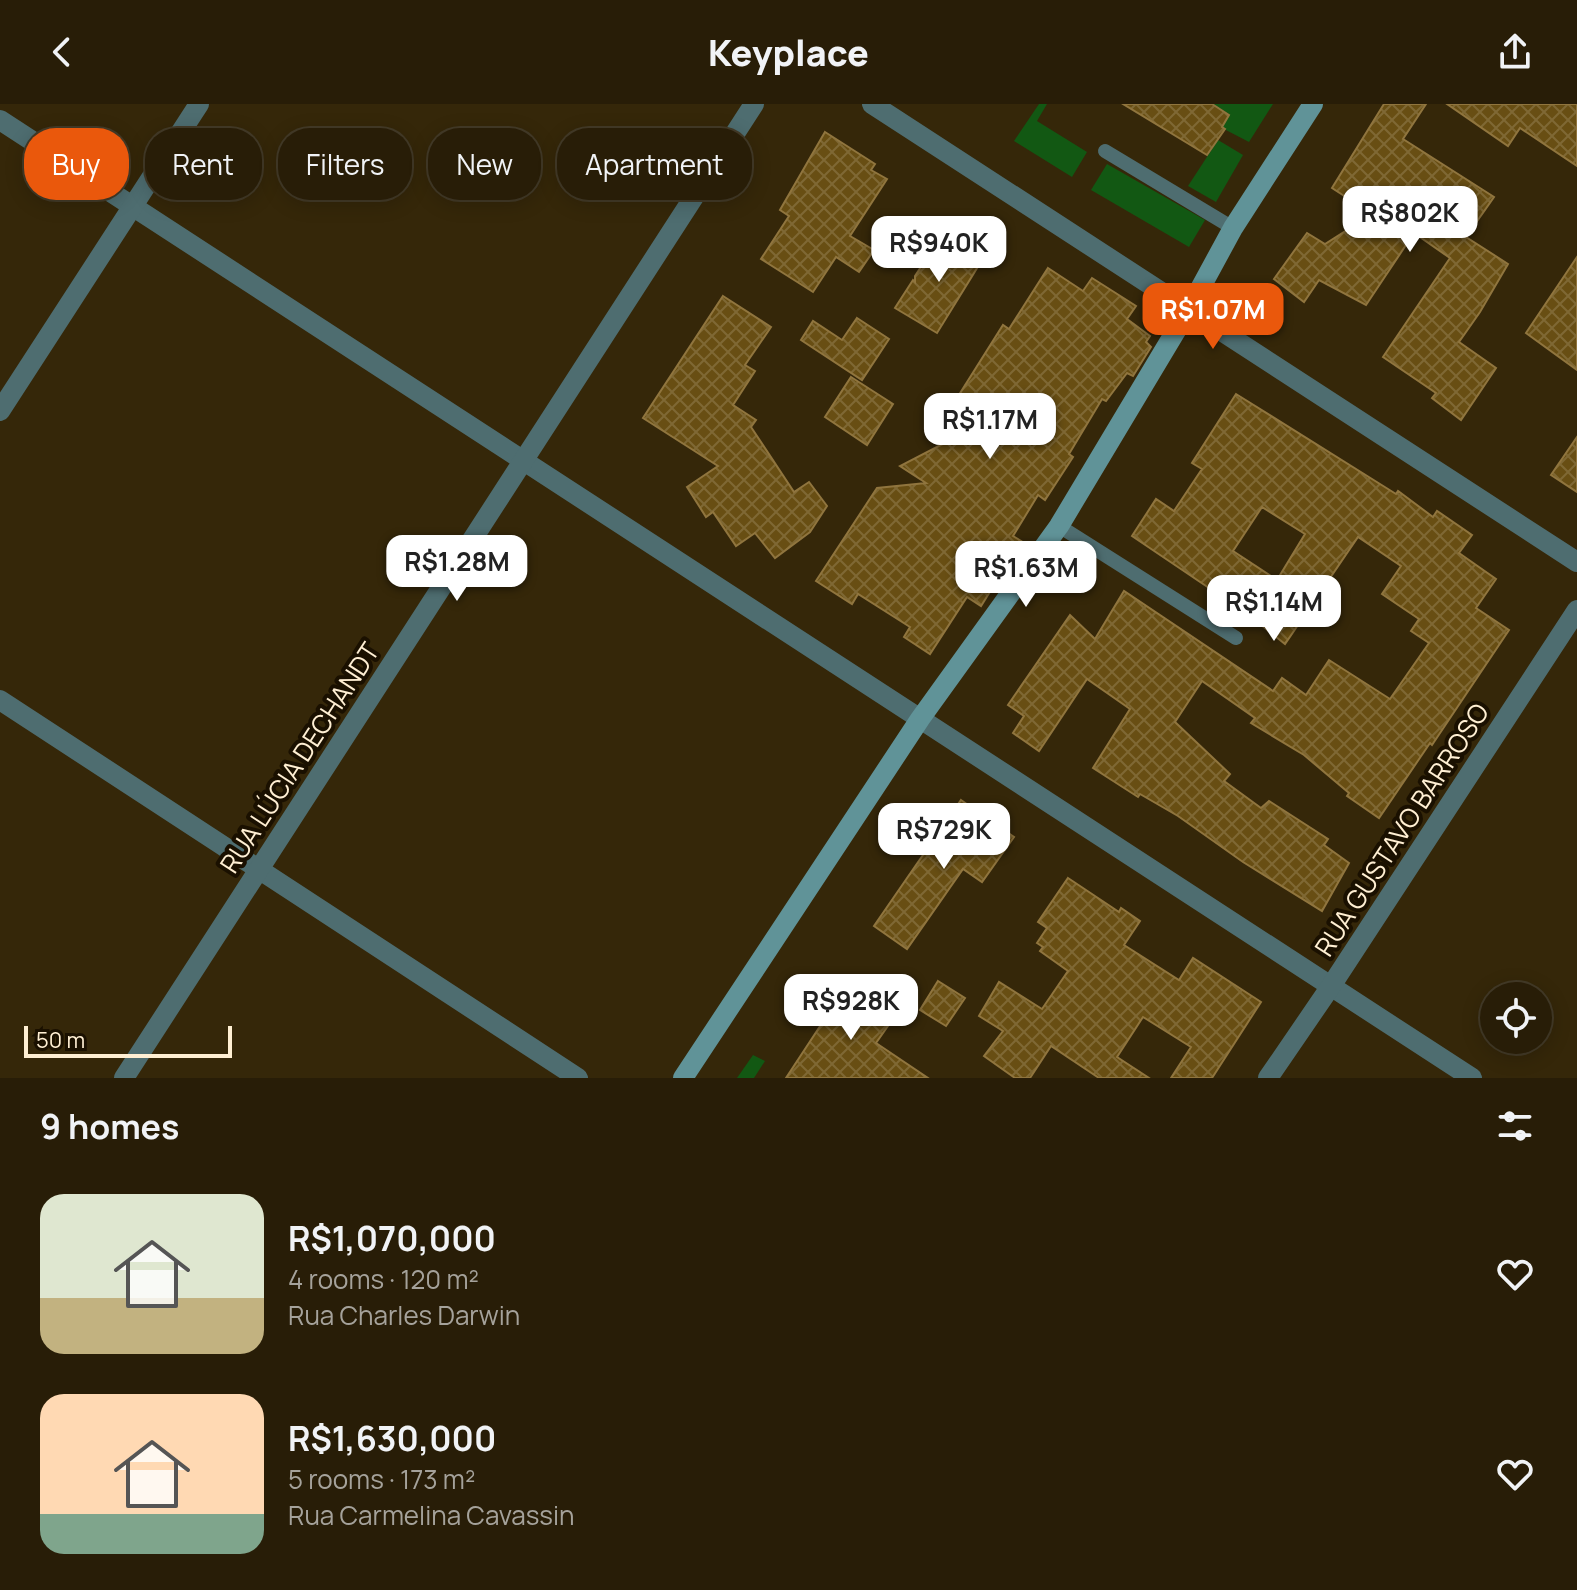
<!DOCTYPE html>
<html lang="en">
<head>
<meta charset="utf-8">
<style>
  body { margin:0; font-family:Manrope,sans-serif; background:#342a15; color:#f1f3f6; height:100vh; display:flex; flex-direction:column; font-size:30px; white-space:nowrap }
  * { box-sizing:border-box; margin:0 }
  p { font-size:26px; color:#a5a29b }
  .icon { flex:none; width:44px; height:44px; fill:none; stroke:currentColor; stroke-width:2; stroke-linecap:round; stroke-linejoin:round }
  .map { position:relative; height:974px; overflow:hidden }
  .side { display:flex; flex-direction:column; background:#281d07; flex:1 }
  .side>* { flex:none }
  .banner { position:absolute; left:24px; top:24px; width:800px; height:72px; display:flex; gap:16px }
  .buttons { position:absolute; left:1480px; top:878px; display:grid; gap:16px }
  .buttons a { display:grid; place-items:center; width:72px; height:72px; border-radius:50%; background:#281d07; box-shadow:0 4px 20px #0003,0 0 0 2px #443b28; font-size:40px }
  .scale { position:absolute; left:24px; bottom:20px; width:208px; box-sizing:border-box; padding-left:8px; border:4px solid #ffefd3; border-top:0; font-size:22px; line-height:28px; white-space:nowrap; color:#ffefd3; -webkit-text-stroke:6px #1a1000; paint-order:stroke }
  .price { position:absolute; translate:-50% -68px; padding:0 18px; border-radius:16px; background:#fff; color:#222; font-size:26px; line-height:52px; filter:drop-shadow(0 2px 4px #0008) }
  .price::after { content:''; position:absolute; left:50%; top:48px; width:24px; height:18px; margin-left:-12px; background:inherit; clip-path:polygon(0 0,100% 0,50% 100%) }
  .price.on { background:#ea580c; color:#fff }
  ul { padding:0; list-style:none }
  li { display:flex; align-items:center; gap:24px; height:200px; padding:0 40px }
  li span { display:grid; place-items:center; flex:none; width:224px; height:160px; border-radius:24px; color:#555 }
  li>.icon { margin-inline-start:auto }
  span .icon { width:96px; height:96px; fill:#fffc; stroke-width:1 }
  li b { font-size:34px }
  h2 { display:flex; justify-content:space-between; align-items:center; height:96px; padding:0 40px; font-size:34px }
  .tag { padding:0 28px; border-radius:32px; background:#281d07; box-shadow:0 4px 20px #0003,0 0 0 2px #443b28; font-size:28px; line-height:72px }
  .tag.on { background:#ea580c; color:#fff }
  header { display:flex; justify-content:space-between; align-items:center; height:104px; padding:0 40px; background:#281d07; font-size:36px; font-weight:800 }
  .map>svg:first-child { display:block }
</style>
</head>
<body>
<header><svg class="icon" aria-label="back" viewBox="0 0 24 24"><path d="M15 5l-7 7 7 7"/></svg>Keyplace<svg class="icon" aria-label="share" viewBox="0 0 24 24"><path d="M12 15V3M7 8l5-5 5 5M5 13v7h14v-7"/></svg></header>
<div class="map">
<svg width="1577" height="974" viewBox="0 0 1577 974">
  <defs>
    <pattern id="building-cross-hatch" width="8" height="8" patternUnits="userSpaceOnUse" patternTransform="scale(2)"><rect width="8" height="8" fill="#684e13"/><path d="M0 0l8 8M0 8l8-8" fill="none" stroke="#7f6834"/></pattern>
  </defs>
  <rect width="100%" height="100%" fill="#352709"/>
  <!-- grass -->
  <g fill="#125813">
    <polygon points="1039,0 1047,0 1037,17 1087,48 1072,73 1014,37"/>
    <polygon points="1213,0 1273,0 1249,38 1222,24 1229,10"/>
    <polygon points="1218,36 1243,51 1216,98 1188,82"/>
    <polygon points="1107,60 1205,116 1189,143 1091,86"/>
    <polygon points="753,951 765,957 754,974 737,974"/>
  </g>
  <!-- building -->
  <g fill="url(#building-cross-hatch)" stroke="#90753e" stroke-width="2" fill-rule="evenodd">
    <polygon points="1123,0 1212,0 1229,11 1222,23 1225,25 1207,51"/>
    <polygon points="1384,0 1426,0 1403,35 1494,93 1466,133 1508,160 1480,208 1459,238 1496,264 1461,316 1432,294 1436,289 1383,253 1450,154 1414,129 1366,201 1319,176 1304,198 1274,175 1307,129 1325,140 1372,110 1332,84"/>
    <polygon points="1447,0 1577,0 1577,62 1520,24 1508,42"/>
    <polygon points="825,28 875,60 871,66 887,75 850,132 874,146 859,168 836,153 813,188 761,155 789,112 780,106"/>
    <polygon points="941,132 982,156 937,229 895,204 913,176 915,178 915,172"/>
    <polygon points="1577,153 1577,266 1526,229"/>
    <polygon points="1048,164 1083,187 1092,174 1136,202 1127,215 1150,232 1146,238 1151,243 1133,272 1127,269 1106,297 1102,295 1069,350 1073,353 1045,396 1038,391 1013,432 1026,440 1005,468 1003,467 981,502 967,493 930,550 904,533 910,523 858,490 852,500 816,477 877,384 926,379 900,362 962,330 949,321 958,306 952,302 1003,221 1009,225"/>
    <polygon points="723,192 771,223 745,261 755,267 733,301 756,316 751,323 794,388 809,378 827,402 810,428 775,454 755,429 736,442 713,408 706,413 687,383 718,362 643,314"/>
    <polygon points="857,214 889,235 862,276 801,236 813,217 842,236"/>
    <polygon points="851,273 893,300 867,341 825,313"/>
    <path d="M1236,290L1396,390L1398,387L1433,413L1437,407L1472,431L1459,449L1496,475L1476,504L1509,526L1432,641L1430,639L1379,714L1347,692L1349,689L1304,651L1251,619L1255,614L1202,577L1175,618L1230,670L1224,677L1261,704L1269,697L1328,735L1324,741L1349,759L1322,807L1243,758L1178,712L1140,690L1138,693L1093,664L1130,605L1087,575L1039,647L1013,629L1024,612L1008,601L1070,511L1095,535L1124,487L1273,587L1282,574L1306,591L1329,556L1390,595L1429,539L1411,527L1419,515L1382,490L1401,462L1358,433L1285,540L1250,512L1248,515L1209,484L1132,432L1156,395L1174,407L1202,365L1192,359ZM1262,403L1305,430L1277,476L1233,447Z"/>
    <polygon points="1577,333 1577,388 1551,371"/>
    <polygon points="961,696 1014,733 982,778 963,765 907,845 874,822"/>
    <polygon points="1068,774 1119,808 1121,804 1140,817 1124,841 1179,876 1193,854 1261,898 1212,974 1171,974 1191,943 1143,913 1117,953 1149,974 1099,974 1051,942 1030,974 1015,974 984,952 1003,927 979,912 999,878 1042,905 1068,867 1040,847 1043,843 1037,839 1047,824 1038,818"/>
    <polygon points="843,876 895,912 876,939 928,974 786,974 832,904 826,900"/>
    <polygon points="938,877 965,894 946,922 920,906"/>
  </g>
  <g fill="none" stroke-linecap="round" stroke-linejoin="round">
    <!-- service -->
    <g stroke="#4e6d70" stroke-width="14">
      <polyline points="1105,47 1233,124"/>
      <polyline points="1059,422 1236,534"/>
    </g>
    <!-- minor -->
    <g stroke="#4e6d70" stroke-width="20">
      <polyline points="872,0 1577,458"/>
      <polyline points="0,16 1472,974"/>
      <polyline points="0,307 199,0"/>
      <polyline points="0,596 578,974"/>
      <polyline points="124,974 754,0"/>
      <polyline points="1268,974 1331,882 1577,506"/>
    </g>
    <!-- secondary -->
    <polyline stroke="#609398" stroke-width="20" points="683,974 920,615 1059,422 1189,205 1233,124 1313,0"/>
  </g>
  <g text-anchor="middle" stroke-width="8" stroke-linejoin="round" paint-order="stroke">
    <!-- street labels -->
    <g font-size="26" fill="#ffefd3" stroke="#1a1000">
      <text transform="translate(300 654) rotate(-57)" y="9">RUA LÚCIA DECHANDT</text>
      <text transform="translate(1402 726) rotate(-57)" y="9">RUA GUSTAVO BARROSO</text>
    </g>
  </g>
</svg>
<div class="buttons">
<a><svg class="icon" aria-label="locate" viewBox="0 0 24 24"><circle cx="12" cy="12" r="6"/><path d="M12 2v4M12 18v4M2 12h4M18 12h4"/></svg></a>
</div>
<div class="scale">50 m</div>
<b class="price" style="left:1410px;top:150px">R$802K</b>
<b class="price" style="left:939px;top:180px">R$940K</b>
<b class="price on" style="left:1213px;top:247px">R$1.07M</b>
<b class="price" style="left:990px;top:357px">R$1.17M</b>
<b class="price" style="left:457px;top:499px">R$1.28M</b>
<b class="price" style="left:1026px;top:505px">R$1.63M</b>
<b class="price" style="left:1274px;top:539px">R$1.14M</b>
<b class="price" style="left:944px;top:767px">R$729K</b>
<b class="price" style="left:851px;top:938px">R$928K</b>
<div class="banner">
<a class="tag on">Buy</a>
<a class="tag">Rent</a>
<a class="tag">Filters</a>
<a class="tag">New</a>
<a class="tag">Apartment</a>
</div>
</div>
<section class="side">
<h2>9 homes<svg class="icon" aria-label="filters" viewBox="0 0 24 24"><path d="M4 7h16M4 17h16"/><circle cx="9" cy="7" r="2"/><circle cx="15" cy="17" r="2"/></svg></h2>
<ul>
<li><span style="background:linear-gradient(#dfe7d0 65%,#c2b280 0)"><svg class="icon" aria-label="home" viewBox="0 0 24 24"><path d="M3 11l9-7 9 7M6 9v11h12V9"/></svg></span><div><b>R$1,070,000</b><p>4 rooms · 120 m²</p><p>Rua Charles Darwin</p></div><svg class="icon" aria-label="heart" viewBox="0 0 24 24"><path d="M12 20l-8-8c-3-5 5-10 8-4 3-6 11-1 8 4z"/></svg></li>
<li><span style="background:linear-gradient(#ffd9b3 75%,#7fa58c 0)"><svg class="icon" aria-label="home" viewBox="0 0 24 24"><path d="M3 11l9-7 9 7M6 9v11h12V9"/></svg></span><div><b>R$1,630,000</b><p>5 rooms · 173 m²</p><p>Rua Carmelina Cavassin</p></div><svg class="icon" aria-label="heart" viewBox="0 0 24 24"><path d="M12 20l-8-8c-3-5 5-10 8-4 3-6 11-1 8 4z"/></svg></li>
</ul>
</section>
</body>
</html>
